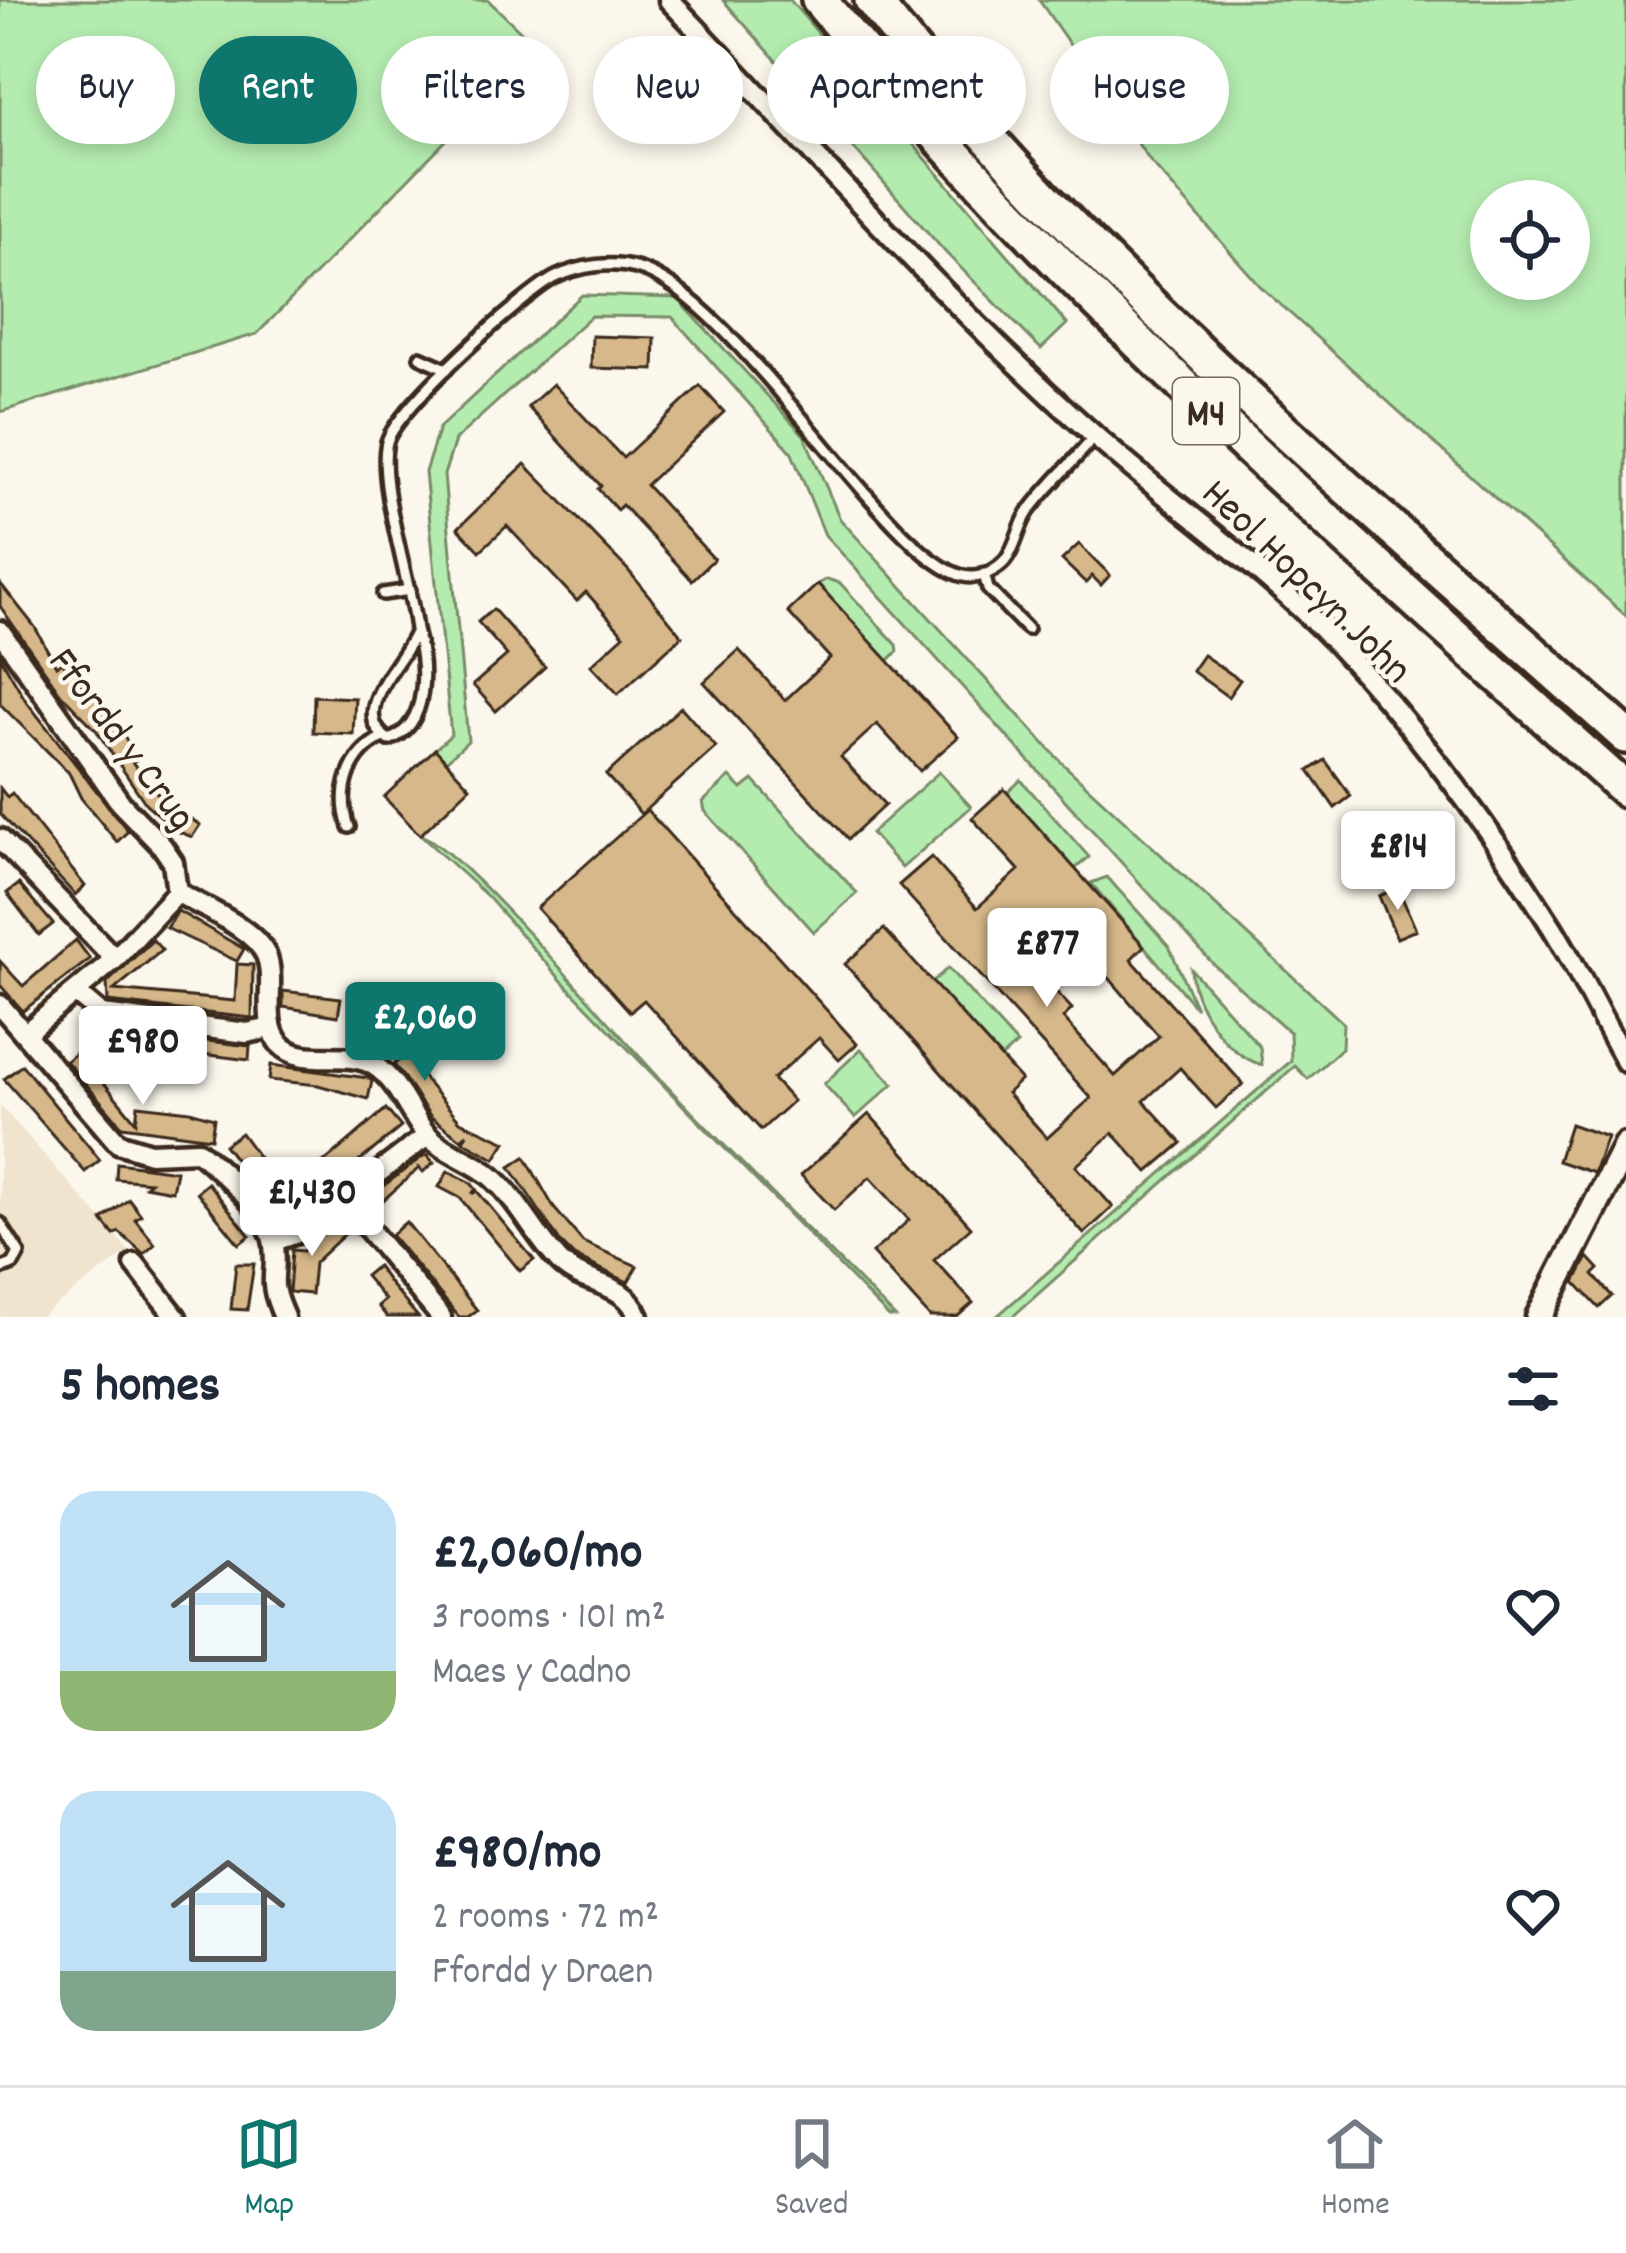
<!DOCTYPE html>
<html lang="en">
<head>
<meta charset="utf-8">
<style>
  body { margin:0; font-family:Dekko,sans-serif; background:#f6f6f7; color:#1f2937; height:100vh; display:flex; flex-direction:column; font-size:45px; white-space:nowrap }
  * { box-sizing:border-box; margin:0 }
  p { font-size:39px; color:#747a83 }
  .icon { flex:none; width:66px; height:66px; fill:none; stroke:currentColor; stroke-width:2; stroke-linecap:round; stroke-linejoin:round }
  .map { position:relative; height:1317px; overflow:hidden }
  .drawer { display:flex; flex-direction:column; background:#fff; flex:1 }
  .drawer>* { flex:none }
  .banner { position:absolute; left:36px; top:36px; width:1554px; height:108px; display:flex; gap:24px }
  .tools { position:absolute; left:1470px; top:180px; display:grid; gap:24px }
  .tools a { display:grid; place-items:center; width:120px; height:120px; border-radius:50%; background:#fff; box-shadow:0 6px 18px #0003; font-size:60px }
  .price { position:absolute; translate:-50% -102px; padding:0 27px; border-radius:12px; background:#fff; color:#222; font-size:39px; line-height:78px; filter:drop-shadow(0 3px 6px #0008) }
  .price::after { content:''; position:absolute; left:50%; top:72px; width:36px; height:27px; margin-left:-18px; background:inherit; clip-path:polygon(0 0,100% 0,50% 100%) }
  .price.on { background:#0f766e; color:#fff }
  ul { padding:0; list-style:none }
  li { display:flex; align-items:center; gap:36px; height:300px; padding:0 60px }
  li span { display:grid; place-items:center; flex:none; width:336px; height:240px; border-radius:36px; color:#555 }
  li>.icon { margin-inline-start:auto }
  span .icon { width:144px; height:144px; fill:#fffc; stroke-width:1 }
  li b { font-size:51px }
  h2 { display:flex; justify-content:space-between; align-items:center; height:144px; padding:0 60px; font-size:51px }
  .pill { padding:0 42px; border-radius:54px; background:#fff; box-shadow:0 6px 18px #0003; font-size:42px; line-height:108px }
  .pill.on { background:#0f766e; color:#fff }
  .dock { display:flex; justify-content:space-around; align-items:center; height:168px; border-top:3px solid #e0e1e3; background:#fff; font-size:33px; color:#747a83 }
  .dock a { display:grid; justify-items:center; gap:6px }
  .dock .on { color:#0f766e }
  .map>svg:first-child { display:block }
</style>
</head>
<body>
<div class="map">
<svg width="1626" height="1317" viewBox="0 0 1626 1317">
  <rect width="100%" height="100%" fill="#fbf7ec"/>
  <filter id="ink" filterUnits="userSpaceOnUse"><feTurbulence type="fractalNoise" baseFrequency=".00833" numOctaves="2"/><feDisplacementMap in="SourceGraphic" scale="24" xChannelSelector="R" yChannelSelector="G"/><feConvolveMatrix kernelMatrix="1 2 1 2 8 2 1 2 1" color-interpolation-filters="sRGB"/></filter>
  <g filter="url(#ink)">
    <!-- built -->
    <polygon fill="#f0e4cf" points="0,1105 129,1251 40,1317 0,1317"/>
    <!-- green -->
    <g fill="#b4ecb0" stroke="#788b67" stroke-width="3" fill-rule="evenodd">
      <polygon points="0,0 488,0 537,47 257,334 0,412"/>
      <polygon points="723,0 790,0 1067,324 1041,349 946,253"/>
      <path d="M1039,0H1626V616L1262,288L1150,161ZM1491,201H1569V279H1491Z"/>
      <polygon points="582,295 677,298 804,435 840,519 1062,763 1343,1023 1342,1048 1308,1079 1295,1066 1012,1317 996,1317 1291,1061 1290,1032 1215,966 825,535 791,451 672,317 591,316 455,440 444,475 468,741 446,761 435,749 451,735 425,472 439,428"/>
      <polygon points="827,579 840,583 897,645 898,651 888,661 818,584"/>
      <polygon points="939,772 971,807 902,868 871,833"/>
      <polygon points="730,777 742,789 753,780 857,893 814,932 705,811 703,802"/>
      <polygon points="1021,780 1089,857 1075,869 1007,793"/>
      <path d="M420,835C461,847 621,1039 663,1082C739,1162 818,1239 895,1317H889L562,981L488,897Z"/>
      <polygon points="1107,877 1169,946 1196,1008 1091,883"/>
      <polygon points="948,968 1017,1044 1001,1058 932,982"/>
      <path d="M1191,969L1260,1047L1262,1065C1225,1054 1193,1005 1191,969Z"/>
      <polygon points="861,1049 893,1084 855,1118 824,1084"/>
    </g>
    <!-- building -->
    <g fill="#d6b88a" stroke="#3b2a1e" stroke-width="3" fill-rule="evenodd">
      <polygon points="592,336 655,338 654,370 591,368"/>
      <polygon points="553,384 623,458 700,386 724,412 646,485 714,559 692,580 622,505 617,510 598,489 601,486 528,407"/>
      <polygon points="525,464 628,570 682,636 618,694 591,665 624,635 586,592 577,601 507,526 480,551 458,528"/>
      <polygon points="1079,544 1110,575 1101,585 1092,576 1086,583 1062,560"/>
      <polygon points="0,583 35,627 56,666 62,662 118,725 137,759 132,762 162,799 200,825 192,837 179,832 146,804 96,730 61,694 0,606"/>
      <polygon points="818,584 958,737 920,771 877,724 841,757 885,805 848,839 704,682 739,650 785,700 830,658 788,612"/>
      <polygon points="493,609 545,667 496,711 473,685 507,655 478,622"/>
      <polygon points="1203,655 1240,680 1228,697 1192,671"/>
      <polygon points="0,656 26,701 128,831 117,842 81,798 69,773 0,704"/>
      <polygon points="314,696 355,698 353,734 313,732"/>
      <polygon points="681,707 716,747 641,814 606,775"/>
      <polygon points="435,749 470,787 420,835 384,797"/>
      <polygon points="1325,760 1351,796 1335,808 1309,771"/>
      <polygon points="0,788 7,797 12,793 85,886 75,895 0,814"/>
      <path d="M1004,789L1144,946L1131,959L1243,1084L1216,1108L1180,1068L1144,1101L1182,1143L1148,1172L1113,1133L1076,1166L1113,1207L1084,1234L845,964L884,929L1021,1080L1007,1093L1047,1138L1091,1098L899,885L931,857L977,908L1019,870L972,818ZM1068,930L1159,1036L1115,1076L1063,1018L1072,1009L1031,964Z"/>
      <polygon points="647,810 857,1044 839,1060 819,1038 773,1079 793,1101 761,1130 644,1000 630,1012 537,908"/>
      <polygon points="19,884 53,924 39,935 7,893"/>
      <polygon points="1398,888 1416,930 1397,938 1379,896"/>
      <polygon points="178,911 244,949 237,961 166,928"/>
      <polygon points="76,940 90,959 23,1011 0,985 0,961 23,986"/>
      <polygon points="153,940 162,950 114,990 235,1001 237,964 253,965 252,1018 108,1002 107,983"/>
      <polygon points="283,991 341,998 338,1016 283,1007"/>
      <polygon points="366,995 403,1038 425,1080 460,1121 506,1142 495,1159 463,1141 467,1134 461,1139 431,1117 394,1064 400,1060 354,1006"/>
      <polygon points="114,1030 250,1046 249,1060 178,1051 178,1057 112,1050"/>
      <polygon points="78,1051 136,1122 138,1105 190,1111 214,1118 211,1138 122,1126 66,1061"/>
      <polygon points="22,1065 100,1160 85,1172 4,1079"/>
      <polygon points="271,1065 368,1078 372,1081 368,1099 318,1085 269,1080"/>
      <polygon points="386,1109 401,1127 285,1223 224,1145 241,1133 286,1195"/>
      <polygon points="869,1114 971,1227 934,1260 973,1303 957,1317 930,1317 872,1253 909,1220 870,1177 834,1210 801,1175"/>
      <polygon points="1570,1124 1607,1137 1594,1173 1558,1161"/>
      <polygon points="426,1154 434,1163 423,1172 419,1168 378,1205 381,1209 374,1215 363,1201"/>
      <polygon points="525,1157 554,1208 583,1242 637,1266 628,1282 574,1256 561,1243 510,1167"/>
      <polygon points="117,1163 176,1171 172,1191 145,1186 150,1182 116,1179"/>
      <polygon points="448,1171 470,1182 476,1189 472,1194 477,1191 534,1260 520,1271 460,1198 439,1187"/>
      <polygon points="208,1183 250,1236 239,1244 197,1192"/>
      <polygon points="129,1199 141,1215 135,1219 155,1244 144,1254 119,1232 114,1235 102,1220"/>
      <polygon points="338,1220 349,1230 314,1263 311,1294 289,1292 292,1250 303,1251"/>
      <polygon points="406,1222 477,1310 468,1317 459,1317 391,1235"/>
      <polygon points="1588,1257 1599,1269 1593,1275 1612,1296 1599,1308 1575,1282"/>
      <polygon points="236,1264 254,1264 247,1310 231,1309"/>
      <polygon points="377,1266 390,1284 418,1317 387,1317 378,1306 385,1300 365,1276"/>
    </g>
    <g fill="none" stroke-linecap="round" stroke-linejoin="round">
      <defs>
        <g id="service">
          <polyline points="420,357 447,369"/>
          <polyline points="984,574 988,589 1027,629"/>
          <polyline points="383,594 410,590"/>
          <path d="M416,630C426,665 430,725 389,740C345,711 406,661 416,630C411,582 377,484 387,442C395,410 524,293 556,277C580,266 610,261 636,268C740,295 899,583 974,577C985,576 998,569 1005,561C1017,546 1018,526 1029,511C1048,485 1074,462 1095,436"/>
          <path d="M349,827C337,792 348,754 383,737"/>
          <polyline points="0,1223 19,1253 13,1264 0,1269"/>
        </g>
        <g id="minor">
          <path d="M669,0C809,146 944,302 1095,436C1175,507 1263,567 1337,644C1418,730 1489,827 1552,927C1579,971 1601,1018 1626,1062"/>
          <polyline points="0,631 122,805 162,846 173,862 177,892"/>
          <polyline points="0,839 115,959"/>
          <path d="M177,892C203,908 253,927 266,955C277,982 260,1021 280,1044C303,1069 348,1047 375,1066C397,1080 408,1111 424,1131C440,1152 472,1159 492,1177C520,1202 534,1235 560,1262C585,1287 624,1279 639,1317"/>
          <polyline points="76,993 102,1015 247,1033 271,1028"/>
          <path d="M0,1005L118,1143L150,1153L198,1151C222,1172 270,1212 274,1245C278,1280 266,1277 284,1317"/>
          <polyline points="26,1033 115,959 177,892"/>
          <polyline points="343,1198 441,1317"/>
          <polyline points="274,1241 300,1232 427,1136"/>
          <polyline points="135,1264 176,1317"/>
        </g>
        <polyline id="tertiary" points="1539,1317 1626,1146"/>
        <g id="motorway">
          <path d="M819,0C1061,291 1346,538 1626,790"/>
          <path d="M872,0C1089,277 1366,501 1626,736"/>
        </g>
      </defs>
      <!-- service casing -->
      <use href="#service" stroke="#3b2a1e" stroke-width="18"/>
      <!-- minor casing -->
      <use href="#minor" stroke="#3b2a1e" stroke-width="27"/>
      <!-- tertiary casing -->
      <use href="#tertiary" stroke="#3b2a1e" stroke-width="33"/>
      <!-- motorway casing -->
      <use href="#motorway" stroke="#3b2a1e" stroke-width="42"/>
      <!-- service -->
      <use href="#service" stroke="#fbf7ec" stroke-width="9"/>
      <!-- minor -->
      <use href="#minor" stroke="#fbf7ec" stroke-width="18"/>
      <!-- tertiary -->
      <use href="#tertiary" stroke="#fbf7ec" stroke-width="24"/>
      <!-- motorway -->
      <use href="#motorway" stroke="#fbf7ec" stroke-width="33"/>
    </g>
  </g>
  <g text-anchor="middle" stroke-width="9" stroke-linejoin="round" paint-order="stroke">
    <!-- shield labels -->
    <rect fill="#fbf7ec" stroke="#75685c" stroke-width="3" x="1173" y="378" width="66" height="66" rx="9"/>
    <g font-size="39" font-weight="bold" fill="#3b2a1e">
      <text x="1206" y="425">M4</text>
    </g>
    <!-- street labels -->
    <g font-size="42" fill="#3b2a1e" stroke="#fbf7ec">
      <text transform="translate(1309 579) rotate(44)" y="15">Heol Hopcyn John</text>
      <text transform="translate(125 737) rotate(53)" y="15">Ffordd y Crug</text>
    </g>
  </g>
</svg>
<div class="tools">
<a><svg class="icon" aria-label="locate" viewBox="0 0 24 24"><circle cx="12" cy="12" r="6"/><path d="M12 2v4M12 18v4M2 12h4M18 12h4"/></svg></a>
</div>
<b class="price" style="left:1398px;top:913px">£814</b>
<b class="price" style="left:1047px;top:1010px">£877</b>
<b class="price on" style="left:425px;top:1084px">£2,060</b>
<b class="price" style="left:143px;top:1108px">£980</b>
<b class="price" style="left:312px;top:1259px">£1,430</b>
<div class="banner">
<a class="pill">Buy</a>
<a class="pill on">Rent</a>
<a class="pill">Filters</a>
<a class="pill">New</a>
<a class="pill">Apartment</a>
<a class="pill">House</a>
</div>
</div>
<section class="drawer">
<h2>5 homes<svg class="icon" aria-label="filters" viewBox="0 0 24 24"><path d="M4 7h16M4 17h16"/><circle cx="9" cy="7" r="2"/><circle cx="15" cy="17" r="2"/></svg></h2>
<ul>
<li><span style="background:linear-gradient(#bfe0f5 75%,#8fb573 0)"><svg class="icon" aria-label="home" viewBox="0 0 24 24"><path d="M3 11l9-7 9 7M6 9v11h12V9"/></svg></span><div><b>£2,060/mo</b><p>3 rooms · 101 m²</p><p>Maes y Cadno</p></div><svg class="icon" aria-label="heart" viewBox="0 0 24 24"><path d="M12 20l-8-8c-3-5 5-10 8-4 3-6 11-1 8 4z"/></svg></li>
<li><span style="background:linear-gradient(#bfe0f5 75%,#7fa58c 0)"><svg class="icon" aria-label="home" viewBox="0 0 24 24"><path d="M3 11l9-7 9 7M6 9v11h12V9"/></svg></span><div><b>£980/mo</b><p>2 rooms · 72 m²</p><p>Ffordd y Draen</p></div><svg class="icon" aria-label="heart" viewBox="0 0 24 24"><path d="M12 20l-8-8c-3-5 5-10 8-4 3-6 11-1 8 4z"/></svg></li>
</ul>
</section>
<nav class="dock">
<a class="on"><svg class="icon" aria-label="map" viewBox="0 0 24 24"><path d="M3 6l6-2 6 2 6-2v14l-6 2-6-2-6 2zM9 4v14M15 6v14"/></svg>Map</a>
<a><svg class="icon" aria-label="saved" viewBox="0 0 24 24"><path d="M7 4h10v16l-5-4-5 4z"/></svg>Saved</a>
<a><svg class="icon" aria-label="home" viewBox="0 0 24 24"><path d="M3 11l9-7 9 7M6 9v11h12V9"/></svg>Home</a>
</nav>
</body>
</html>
